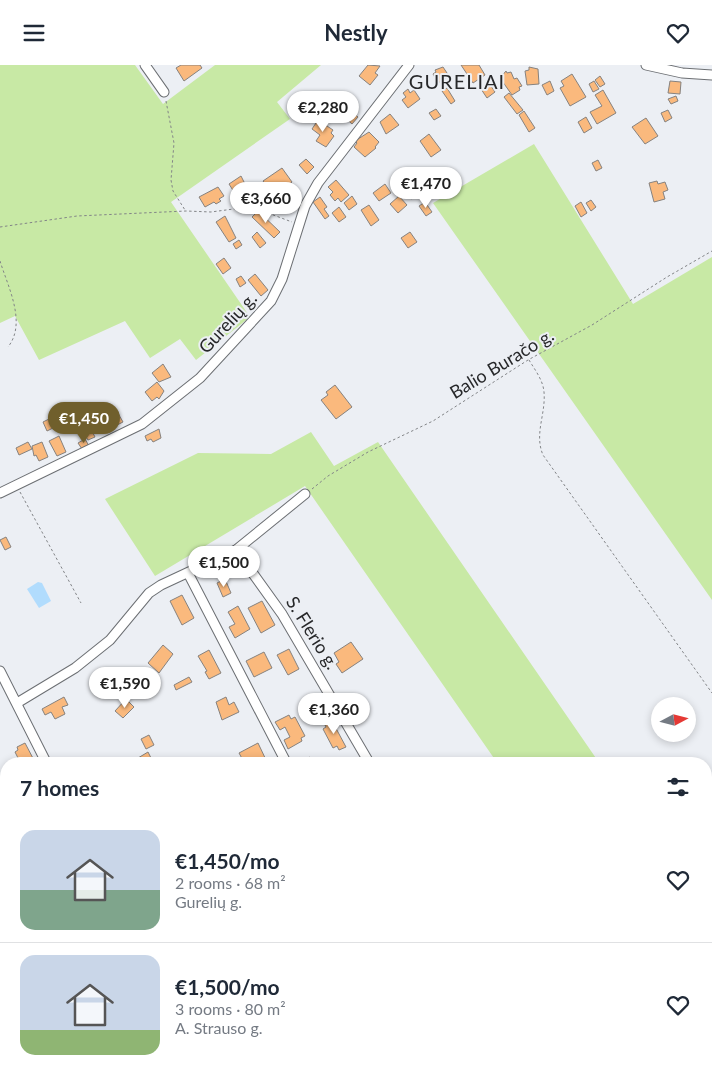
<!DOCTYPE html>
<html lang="en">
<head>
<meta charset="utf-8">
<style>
  body { margin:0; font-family:Lato,sans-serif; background:#f6f6f7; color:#1f2937; height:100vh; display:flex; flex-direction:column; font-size:19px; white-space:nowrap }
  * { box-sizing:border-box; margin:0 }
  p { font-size:16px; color:#747a83 }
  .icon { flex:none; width:28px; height:28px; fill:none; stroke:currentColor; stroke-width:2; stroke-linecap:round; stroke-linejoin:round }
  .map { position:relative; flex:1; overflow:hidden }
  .sheet { position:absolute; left:0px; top:692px; width:712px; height:321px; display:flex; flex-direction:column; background:#fff; border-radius:20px 20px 0 0; box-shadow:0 2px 8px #0003 }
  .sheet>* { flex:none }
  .needle { width:32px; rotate:83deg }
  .controls { position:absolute; left:651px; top:632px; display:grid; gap:10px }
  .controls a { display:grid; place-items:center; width:45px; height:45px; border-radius:50%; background:#fff; box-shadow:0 2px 8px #0003; font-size:25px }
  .price { position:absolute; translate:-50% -42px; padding:0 11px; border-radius:18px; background:#fff; color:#222; font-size:16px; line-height:32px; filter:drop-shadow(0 1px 2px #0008) }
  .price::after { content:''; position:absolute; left:50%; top:30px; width:15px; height:11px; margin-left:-8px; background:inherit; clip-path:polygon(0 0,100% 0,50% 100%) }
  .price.on { background:#705f2c; color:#fff }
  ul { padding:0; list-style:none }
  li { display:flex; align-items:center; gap:15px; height:125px; padding:0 20px }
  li+li { border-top:1px solid #e0e1e3 }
  li span { display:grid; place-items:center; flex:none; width:140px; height:100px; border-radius:15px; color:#555 }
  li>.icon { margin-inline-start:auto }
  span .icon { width:60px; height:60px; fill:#fffc; stroke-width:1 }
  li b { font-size:21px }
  h2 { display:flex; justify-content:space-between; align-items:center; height:60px; padding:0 20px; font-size:21px }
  header { display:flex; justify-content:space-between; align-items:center; height:65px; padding:0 20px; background:#fff; font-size:22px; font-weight:700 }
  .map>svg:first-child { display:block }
</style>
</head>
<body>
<header><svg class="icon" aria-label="menu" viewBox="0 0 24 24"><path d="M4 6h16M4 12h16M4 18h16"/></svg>Nestly<svg class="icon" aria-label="heart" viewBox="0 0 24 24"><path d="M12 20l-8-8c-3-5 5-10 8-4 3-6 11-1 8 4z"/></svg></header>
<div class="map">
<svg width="712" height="1013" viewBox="0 0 712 1013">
  <rect width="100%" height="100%" fill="#eceff4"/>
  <!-- green -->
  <g fill="#c8e9a5">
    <polygon points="0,0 135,0 163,39 215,0 321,0 277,37 290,54 171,137 250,252 196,295 180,274 150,293 125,256 39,295 15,251 0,258"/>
    <polygon points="534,79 633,239 712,192 712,535 433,138"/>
    <polygon points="311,367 334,401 378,377 600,699 498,699 305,421 155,511 105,434 198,388 271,389"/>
    <polygon points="0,778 6,790 6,830 0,832"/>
    <polygon points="706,866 712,866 712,919 706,920"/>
    <polygon points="6,931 6,1008 418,1008 421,1013 0,1013 0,933"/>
    <polygon points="569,1008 636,1008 638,1013 568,1013"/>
  </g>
  <!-- forest -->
  <g fill="#99bc71">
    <polygon points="712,752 712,839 706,841 706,795 709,791"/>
    <polygon points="6,830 6,905 0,907 0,832"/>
    <polygon points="712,919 712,1013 638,1013 636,1008 706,1008 706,920"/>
    <polygon points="503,1008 569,1008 568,1013 498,1013"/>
  </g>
  <!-- water -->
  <g fill="#b1dcfd">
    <polygon points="38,517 42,518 51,536 39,543 27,524"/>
    <polygon points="6,905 6,931 0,933 0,907"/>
    <polygon points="418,1008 503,1008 498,1013 421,1013"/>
  </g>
  <!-- building -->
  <g fill="#fab97d" stroke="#86827f">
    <polygon points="181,0 200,0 202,3 184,16 176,3"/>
    <polygon points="368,0 380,1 375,8 378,10 370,20 359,11"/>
    <polygon points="461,0 479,0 485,10 473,18"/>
    <polygon points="443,2 449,11 438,18 433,9 436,7 435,5"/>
    <polygon points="529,2 538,4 539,19 527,20 525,6 529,5"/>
    <polygon points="506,6 507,8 511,7 514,14 517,13 522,21 519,22 520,25 512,30 500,13"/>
    <polygon points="572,9 586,32 570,41 560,23 564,21 561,16"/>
    <polygon points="600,11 605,19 600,22 595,15"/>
    <polygon points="550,16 554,26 547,30 542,20"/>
    <polygon points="594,16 599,24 593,27 589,19"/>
    <polygon points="670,16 681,17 680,29 668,28"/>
    <polygon points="489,18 495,27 487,33 481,24"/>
    <polygon points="447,23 455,36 451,39 442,26"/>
    <polygon points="408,24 410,28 414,25 420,34 408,43 402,35 406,32 403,28"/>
    <polygon points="603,25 616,48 597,59 590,47 602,41 595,30"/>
    <polygon points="332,26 339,33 333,40 326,32"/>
    <polygon points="509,28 523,45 517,49 504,32"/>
    <polygon points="676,31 678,36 671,39 668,34"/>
    <polygon points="346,41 358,52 352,59 340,48"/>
    <polygon points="436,44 441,51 434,55 429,48"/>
    <polygon points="668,45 672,53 665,57 661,48"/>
    <polygon points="524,46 535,63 529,67 519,50"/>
    <polygon points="390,49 399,60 386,69 380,57"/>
    <polygon points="586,52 592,63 584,68 578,57"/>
    <polygon points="646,53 658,71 645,79 632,62"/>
    <polygon points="318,55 333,65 331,68 334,71 326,82 316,76 320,70 312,64"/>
    <polygon points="369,67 379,77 375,82 376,83 365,92 354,82 357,78 355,76"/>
    <polygon points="429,69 441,85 431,92 420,76"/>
    <polygon points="306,94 314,102 307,109 299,100"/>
    <polygon points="598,95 602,103 596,106 592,98"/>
    <polygon points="282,103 292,117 286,122 287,125 276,133 263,116"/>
    <polygon points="241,111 245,119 234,127 229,119"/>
    <polygon points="405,114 418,129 411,134 399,119"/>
    <polygon points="336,115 349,130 341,137 338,133 335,136 330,130 333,127 328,122"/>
    <polygon points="657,116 658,119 665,117 668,125 663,127 665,134 654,137 649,118"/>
    <polygon points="385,119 391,128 379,136 373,128"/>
    <polygon points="218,122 224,131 219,134 221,136 216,139 214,137 205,142 199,132"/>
    <polygon points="352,131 357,139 349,145 344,138"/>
    <polygon points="399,131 407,140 398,148 390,139"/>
    <polygon points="320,132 327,142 324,144 329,151 325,154 313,137"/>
    <polygon points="591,135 596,142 591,146 586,138"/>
    <polygon points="425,137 432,147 426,151 419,141"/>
    <polygon points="581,137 587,148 581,152 575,141"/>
    <polygon points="369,140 379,155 371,161 361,145"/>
    <polygon points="339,142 346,152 339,157 332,148"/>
    <polygon points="258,146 280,167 274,173 252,152"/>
    <polygon points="225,151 236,173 229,177 216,157"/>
    <polygon points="257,167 266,178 260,183 252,172"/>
    <polygon points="410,167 417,177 408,183 401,173"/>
    <polygon points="239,175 242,180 236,184 233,179"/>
    <polygon points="224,193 231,203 223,209 216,199"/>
    <polygon points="255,209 268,225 261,231 248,215"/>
    <polygon points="241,211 246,218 240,222 236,214"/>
    <polygon points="163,299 171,312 159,317 152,308"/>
    <polygon points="157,317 164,326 159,334 157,332 152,336 145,327"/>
    <polygon points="335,320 352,342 336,354 321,335 328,330 326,327"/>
    <polygon points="115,343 123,357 109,364 102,351"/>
    <polygon points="51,353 55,362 47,366 43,357"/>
    <polygon points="69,353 73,359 64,364 61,357"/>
    <polygon points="86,355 95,372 88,375 85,370 81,372 76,361"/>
    <polygon points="159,364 161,373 153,377 151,374 147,376 145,371"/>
    <polygon points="59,371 66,387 57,391 49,376"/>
    <polygon points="85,374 89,381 82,384 78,378"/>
    <polygon points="28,377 32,384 19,390 16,383"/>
    <polygon points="42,377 48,392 39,396 36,390 34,391 32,381"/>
    <polygon points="6,472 11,482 5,485 0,475"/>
    <polygon points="225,514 231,528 223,532 217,518"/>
    <polygon points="182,530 194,553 182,560 170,536"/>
    <polygon points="262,536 275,560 261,568 248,543"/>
    <polygon points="238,541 250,564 235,573 229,562 235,559 228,547"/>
    <polygon points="351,577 363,594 342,608 336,599 339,597 334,588"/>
    <polygon points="163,580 173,589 159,608 148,598"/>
    <polygon points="289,584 299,604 288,610 277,590"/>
    <polygon points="209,585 221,608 209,614 205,607 207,606 198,591"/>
    <polygon points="264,587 272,603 254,612 246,596"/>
    <polygon points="189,612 192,617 176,625 174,620"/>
    <polygon points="64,632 68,640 62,642 65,649 55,654 51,647 45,650 42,644"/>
    <polygon points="226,632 229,640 234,637 239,647 222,655 216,637"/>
    <polygon points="126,634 134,642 123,653 115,646"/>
    <polygon points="289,650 291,654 295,652 305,671 301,673 302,676 288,684 284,675 290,672 285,662 280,665 275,657"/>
    <polygon points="331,654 346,682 339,685 337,681 333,683 323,664 326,662 324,658"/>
    <polygon points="149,670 154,680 146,684 141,674"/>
    <polygon points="25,678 36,699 21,699 15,687 18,685 17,682"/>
    <polygon points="258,678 267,697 245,699 239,688"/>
    <polygon points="148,687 152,695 145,699 128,699"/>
    <polygon points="310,692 314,698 318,696 319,699 298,699"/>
  </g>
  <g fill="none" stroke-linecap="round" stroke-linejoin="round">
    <defs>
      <g id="minor">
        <polyline points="145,0 164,27"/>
        <polyline points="646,0 682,8 712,10"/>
        <polyline points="0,428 142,359 200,313 271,236 282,214 305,141 318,118 409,0"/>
        <polyline points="236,485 282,549 370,699"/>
        <polyline points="188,508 287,699"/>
        <polyline points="0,606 47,699"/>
        <polyline points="17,638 75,603 110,575 149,528 161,520 236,485 305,429"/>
      </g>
    </defs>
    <!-- minor casing -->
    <use href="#minor" stroke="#6c6f73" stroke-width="11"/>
    <!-- path -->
    <g stroke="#828487" stroke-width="1" stroke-dasharray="2.5 2.5" stroke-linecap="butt">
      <polyline points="166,36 174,78 171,115 173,126 185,145"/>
      <polyline points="0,162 77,151 186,146 211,147 241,143 260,145 292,157"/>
      <path d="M0,196C8,222 27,258 8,282"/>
      <path d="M529,295C535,305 543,315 544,327C546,349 534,369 543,390L712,628"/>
      <polyline points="312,424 328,411 368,387 433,356 528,295 592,260 667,212 712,186"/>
      <polyline points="20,427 81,538"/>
      <polyline points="0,900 6,900"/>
    </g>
    <!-- minor -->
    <use href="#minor" stroke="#fff" stroke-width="9"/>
  </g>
  <g text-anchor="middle" stroke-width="4" stroke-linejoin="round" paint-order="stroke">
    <!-- street labels -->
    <g font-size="18" fill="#27282a" stroke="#eceff4">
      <text transform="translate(228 258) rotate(-47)" y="6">Gurelių g.</text>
      <text transform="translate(502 299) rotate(-31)" y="6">Balio Buračo g.</text>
      <text transform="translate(312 568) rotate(58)" y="6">S. Flerio g.</text>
    </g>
    <!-- quarter labels -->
    <g font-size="20" letter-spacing="1" fill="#27282a" stroke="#eceff4">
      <text x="457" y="24">GURELIAI</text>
    </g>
  </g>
</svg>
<div class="controls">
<a><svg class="needle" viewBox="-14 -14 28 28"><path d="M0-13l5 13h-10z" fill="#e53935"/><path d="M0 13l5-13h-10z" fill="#747a83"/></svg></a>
</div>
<b class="price" style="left:323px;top:68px">€2,280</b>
<b class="price" style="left:426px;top:144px">€1,470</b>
<b class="price" style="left:266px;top:159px">€3,660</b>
<b class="price on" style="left:84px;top:379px">€1,450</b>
<b class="price" style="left:224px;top:523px">€1,500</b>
<b class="price" style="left:125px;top:644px">€1,590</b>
<b class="price" style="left:334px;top:670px">€1,360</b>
<section class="sheet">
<h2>7 homes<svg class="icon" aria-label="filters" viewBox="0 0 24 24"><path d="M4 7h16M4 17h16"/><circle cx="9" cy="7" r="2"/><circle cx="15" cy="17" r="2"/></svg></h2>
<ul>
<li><span style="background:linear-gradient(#c9d6e8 60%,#7fa58c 0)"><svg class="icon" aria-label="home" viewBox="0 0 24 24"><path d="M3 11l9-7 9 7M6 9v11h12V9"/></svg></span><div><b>€1,450/mo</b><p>2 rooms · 68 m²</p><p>Gurelių g.</p></div><svg class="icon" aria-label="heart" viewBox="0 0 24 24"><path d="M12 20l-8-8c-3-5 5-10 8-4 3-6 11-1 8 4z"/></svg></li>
<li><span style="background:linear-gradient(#c9d6e8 75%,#8fb573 0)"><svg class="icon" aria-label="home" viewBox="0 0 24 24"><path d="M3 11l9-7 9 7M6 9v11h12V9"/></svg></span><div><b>€1,500/mo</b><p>3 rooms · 80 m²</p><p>A. Strauso g.</p></div><svg class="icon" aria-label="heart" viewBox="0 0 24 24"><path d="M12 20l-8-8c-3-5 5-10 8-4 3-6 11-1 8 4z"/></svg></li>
</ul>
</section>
</div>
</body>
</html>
